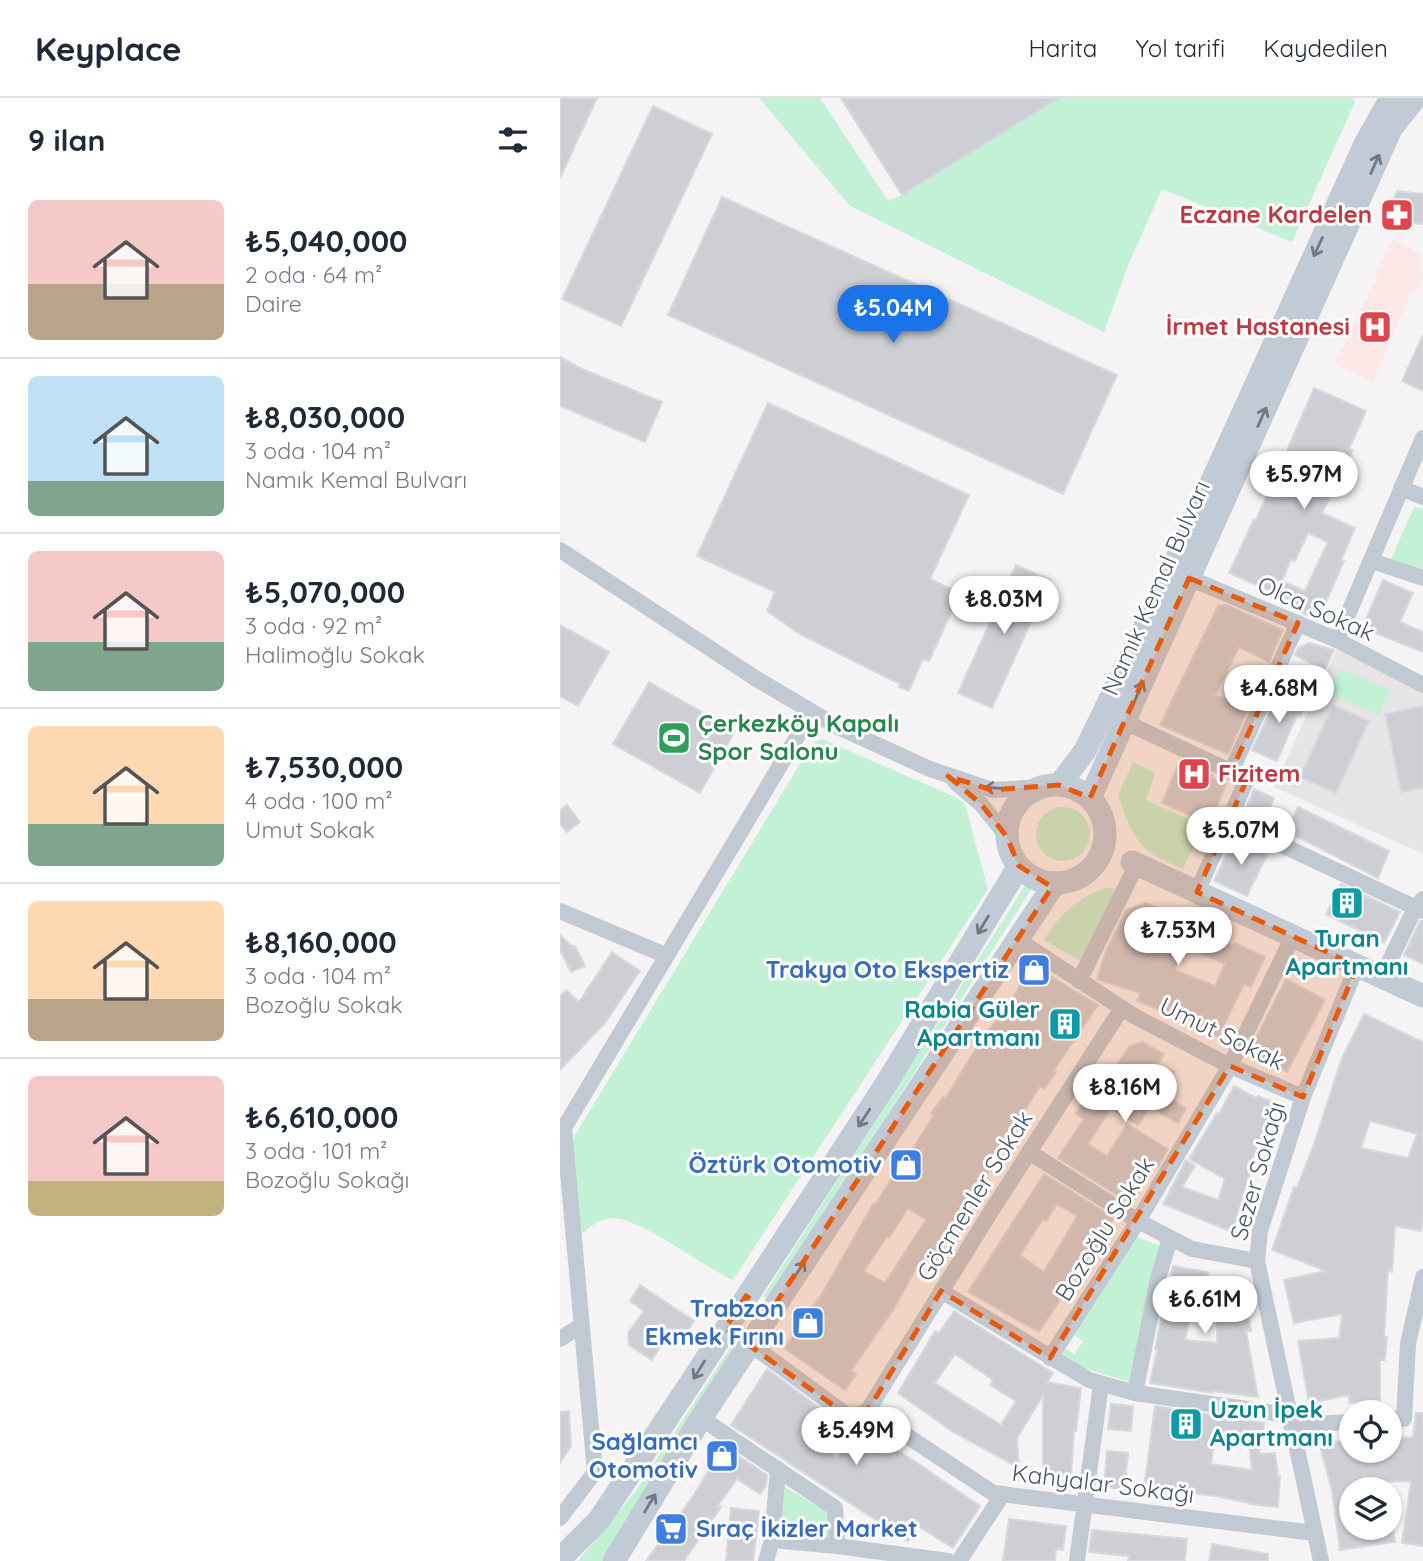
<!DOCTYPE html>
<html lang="tr">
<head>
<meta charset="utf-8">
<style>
  body { margin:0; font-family:Quicksand,sans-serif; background:#f6f6f7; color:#1f2937; height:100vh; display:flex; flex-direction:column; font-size:26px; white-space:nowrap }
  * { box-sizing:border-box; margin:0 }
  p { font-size:23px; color:#747a83 }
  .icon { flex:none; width:38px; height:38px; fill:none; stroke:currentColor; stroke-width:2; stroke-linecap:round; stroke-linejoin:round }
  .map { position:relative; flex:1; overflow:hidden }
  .sheet { display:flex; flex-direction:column; background:#fff; width:560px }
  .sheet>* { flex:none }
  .controls { position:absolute; left:779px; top:1302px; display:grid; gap:14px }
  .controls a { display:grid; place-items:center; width:63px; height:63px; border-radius:50%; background:#fff; box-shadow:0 2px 5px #0004; font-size:35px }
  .price { position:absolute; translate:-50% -60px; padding:0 16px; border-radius:24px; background:#fff; color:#222; font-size:23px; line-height:46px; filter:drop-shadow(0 2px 4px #0008) }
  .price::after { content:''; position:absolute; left:50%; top:42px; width:21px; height:16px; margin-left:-10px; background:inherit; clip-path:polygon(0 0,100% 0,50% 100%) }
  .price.active { background:#1a73e8; color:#fff }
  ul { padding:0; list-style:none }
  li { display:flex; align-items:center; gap:21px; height:175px; padding:0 28px }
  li+li { border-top:2px solid #e0e1e3 }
  li span { display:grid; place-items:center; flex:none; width:196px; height:140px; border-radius:10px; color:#555 }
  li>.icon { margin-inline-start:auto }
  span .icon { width:84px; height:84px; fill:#fffc; stroke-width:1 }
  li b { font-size:30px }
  h2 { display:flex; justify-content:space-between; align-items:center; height:84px; padding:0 28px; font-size:30px }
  header { display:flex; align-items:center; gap:42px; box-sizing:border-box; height:98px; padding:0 35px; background:#fff; border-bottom:2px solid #e0e1e3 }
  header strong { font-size:33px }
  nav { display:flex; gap:38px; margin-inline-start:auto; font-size:24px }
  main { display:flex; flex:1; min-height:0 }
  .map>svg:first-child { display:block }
</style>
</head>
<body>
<header>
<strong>Keyplace</strong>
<nav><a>Harita</a><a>Yol tarifi</a><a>Kaydedilen</a></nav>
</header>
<main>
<section class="sheet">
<h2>9 ilan<svg class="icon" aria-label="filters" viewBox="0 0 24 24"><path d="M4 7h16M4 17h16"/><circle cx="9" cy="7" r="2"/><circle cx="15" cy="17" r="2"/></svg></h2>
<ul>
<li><span style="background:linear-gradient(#f6c9c9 60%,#b9a48a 0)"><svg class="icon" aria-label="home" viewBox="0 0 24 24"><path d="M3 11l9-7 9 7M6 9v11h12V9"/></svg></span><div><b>₺5,040,000</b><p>2 oda · 64 m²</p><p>Daire</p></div></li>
<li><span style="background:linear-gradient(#bfe0f5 75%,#7fa58c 0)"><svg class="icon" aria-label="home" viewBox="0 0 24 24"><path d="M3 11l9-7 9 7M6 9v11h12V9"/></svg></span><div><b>₺8,030,000</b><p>3 oda · 104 m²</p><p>Namık Kemal Bulvarı</p></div></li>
<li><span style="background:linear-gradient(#f6c9c9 65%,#7fa58c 0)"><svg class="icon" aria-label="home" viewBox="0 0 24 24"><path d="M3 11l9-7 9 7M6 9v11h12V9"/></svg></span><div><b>₺5,070,000</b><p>3 oda · 92 m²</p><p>Halimoğlu Sokak</p></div></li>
<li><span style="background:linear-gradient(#ffd9b3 70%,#7fa58c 0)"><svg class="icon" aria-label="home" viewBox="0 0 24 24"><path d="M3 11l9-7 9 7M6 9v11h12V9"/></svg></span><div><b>₺7,530,000</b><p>4 oda · 100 m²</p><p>Umut Sokak</p></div></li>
<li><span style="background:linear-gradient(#ffd9b3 70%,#b9a48a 0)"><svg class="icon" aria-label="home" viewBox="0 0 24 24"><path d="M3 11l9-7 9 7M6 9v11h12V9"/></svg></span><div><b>₺8,160,000</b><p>3 oda · 104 m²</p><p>Bozoğlu Sokak</p></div></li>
<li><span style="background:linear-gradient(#f6c9c9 75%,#c2b280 0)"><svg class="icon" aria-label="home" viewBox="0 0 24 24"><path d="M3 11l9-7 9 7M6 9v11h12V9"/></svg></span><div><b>₺6,610,000</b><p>3 oda · 101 m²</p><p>Bozoğlu Sokağı</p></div></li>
</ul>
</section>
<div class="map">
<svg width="863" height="1463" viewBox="0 0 863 1463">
  <rect width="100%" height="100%" fill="#f5f3f3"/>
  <!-- education -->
  <polygon fill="#e6e4e5" points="778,549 863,593 863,756 714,689"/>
  <!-- medical -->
  <polygon fill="#fce8e6" points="834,142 862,156 858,162 862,165 859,172 863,175 863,178 857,192 852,191 813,284 775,266 818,178 816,176 832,143"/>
  <!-- green -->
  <g fill="#c3f1d5">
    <polygon points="199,0 260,0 328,103 342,97 499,0 793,0 795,4 732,144 602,91 569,165 544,234 290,108"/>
    <polygon points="854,409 863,411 863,471 831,461"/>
    <polygon points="780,571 830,592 819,617 769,596"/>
    <path d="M262,641L395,699L405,706L428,791L173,1182C142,1168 82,1121 53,1120C40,1120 30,1129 20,1137L12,1042L252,646Z"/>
    <path d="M573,664L595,675L586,702L644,728L623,771C613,766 601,762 592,756C573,743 565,717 558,697Z"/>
    <circle cx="503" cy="736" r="27"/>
    <polygon points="468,783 474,787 209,1203 203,1199"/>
    <path d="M546,790L563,791L526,866L484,842C498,818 519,798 546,790Z"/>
    <polygon points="574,1138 600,1148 570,1284 513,1267 498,1259 504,1250 515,1256 523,1243 513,1236"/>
    <polygon points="171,1249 177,1252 47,1463 18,1463 75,1394"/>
    <polygon points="223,1388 268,1414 269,1436 267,1441 219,1435"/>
  </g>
  <!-- building -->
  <g fill="#cdcfd5" stroke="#d7d9de" stroke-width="2" fill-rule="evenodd">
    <polygon points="0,0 37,0 0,80"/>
    <polygon points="281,0 499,0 342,97"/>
    <polygon points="93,8 152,36 61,228 2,201"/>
    <polygon points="837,93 863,96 863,126 825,122"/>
    <polygon points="162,99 557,277 503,396 108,217"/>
    <polygon points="863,237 863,293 842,283"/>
    <polygon points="0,259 20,270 102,304 85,344 0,308"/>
    <path d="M754,290L806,313L789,351L793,352L762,415L795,430L781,462L784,463L758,522L732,510L735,504L669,475L694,421L696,422L717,375L715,374L724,354L726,355ZM748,435L768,444L745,493L722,483L731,461L735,463Z"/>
    <polygon points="208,305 409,397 370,481 400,495 369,563 363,561 349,593 339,589 340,586 238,535 207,513 215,494 137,458"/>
    <polygon points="456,467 490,482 432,610 398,595"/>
    <polygon points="823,482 853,495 840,524 863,534 863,554 802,530"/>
    <polygon points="666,507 723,532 709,564 679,549 655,597 688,611 668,656 600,627 658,508"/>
    <polygon points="0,527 49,554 18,608 0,598"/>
    <polygon points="749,545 774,552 765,572 735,557 738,550"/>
    <polygon points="89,584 175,633 140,695 53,646"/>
    <polygon points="720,592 746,604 740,618 737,617 717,663 692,652"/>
    <polygon points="773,607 809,623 776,695 740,679"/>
    <polygon points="863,608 863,690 841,694 825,616"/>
    <polygon points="620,662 653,677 652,680 666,686 650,726 602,705"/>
    <polygon points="694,691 714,700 704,723 684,715"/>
    <polygon points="7,707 20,724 7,734 0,726 0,712"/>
    <polygon points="738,709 829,753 818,780 726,733"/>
    <polygon points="674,740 708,755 687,798 654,783"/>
    <polygon points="781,786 840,814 824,845 766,816"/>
    <path d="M586,805L635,826L633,829L673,848L675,845L705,859L691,889L684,886L658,939L635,926L577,903L580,895L537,881L546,853L566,812ZM625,847L665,866L655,888L614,872Z"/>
    <polygon points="860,823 863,823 863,866 844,857"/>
    <polygon points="0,837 13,849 15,848 25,868 11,874 0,852"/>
    <polygon points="52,854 80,873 45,925 0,972 0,898 6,892 19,904"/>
    <path d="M472,867L538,907L494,972L496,974L484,991L480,988L453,1031L451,1029L428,1065L432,1068L421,1086L417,1084L396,1116L399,1118L378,1148L383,1151L370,1170L360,1164L333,1212L291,1273L296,1276L285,1292L224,1250L263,1194L313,1106L315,1107L345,1059L347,1060L374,1017L371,1015L383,999L385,1001L420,944L451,903ZM348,1110L366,1122L325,1185L304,1173L327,1138L329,1140Z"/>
    <polygon points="726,881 765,902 727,974 689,954"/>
    <path d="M804,916L863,944V1121L861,1133L835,1128L832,1174L828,1172L824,1239H827L825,1262H820V1303L789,1305V1297L749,1305L738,1243L779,1240L782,1216L734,1225L724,1182L766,1173L712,1152L734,1089L737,1090L753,1049L782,960ZM810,1023L857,1036L848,1060L801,1050Z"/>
    <polygon points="582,944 604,956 598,966 614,974 613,980 602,996 626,1010 618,1025 590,1009 578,1027 551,1010 528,1046 547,1058 567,1026 608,1051 598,1069 594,1067 573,1103 567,1099 565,1102 498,1060 524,1021 516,1016 524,1002 534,1008 557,973 554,971 570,948"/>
    <polygon points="674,988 696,1000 698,998 717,1006 707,1027 706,1026 691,1065 693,1066 672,1134 603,1106 626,1062 635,1068 622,1089 658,1102 665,1081 629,1061 657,1015 659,1016"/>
    <path d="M484,1076L554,1120L479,1234L408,1194ZM497,1106L517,1118L484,1174L460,1157L483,1121L486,1123Z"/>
    <path d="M613,1168L648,1174L647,1182H683L691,1233H686L698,1299L653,1293L652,1295L590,1285L597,1252L595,1251L602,1216L604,1217ZM632,1208L657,1212V1245L625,1242Z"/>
    <polygon points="80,1187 134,1223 124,1239 111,1231 92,1262 69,1247 68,1235 84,1213 70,1203"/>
    <path d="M394,1213L493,1275L487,1284L521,1290L516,1333H514L511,1378L483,1376V1297L457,1340L459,1370L393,1334L338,1295L375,1233L379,1235ZM395,1256L433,1282L430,1287L456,1303L441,1327L375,1285Z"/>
    <polygon points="207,1271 258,1309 241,1336 277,1360 296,1329 347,1358 420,1408 393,1450 358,1428 348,1443 171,1327"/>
    <polygon points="551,1306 573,1308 571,1333 548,1331"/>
    <path d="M595,1308L704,1325L699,1356L715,1355L718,1378H720L718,1409L689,1406V1405L656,1398L584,1390ZM658,1343L689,1347L692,1372L651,1366L654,1345H658Z"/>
    <polygon points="9,1313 11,1348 0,1365 0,1314"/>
    <polygon points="856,1315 863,1315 863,1448 842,1445 851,1383 798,1385 799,1390 791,1391 791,1430 833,1430 835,1444 780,1452 772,1393 759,1344 791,1343 791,1353 830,1353 830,1340 853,1339"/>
    <polygon points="163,1348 207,1377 206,1388 200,1396 177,1381 157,1409 161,1409 124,1463 86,1463 134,1397"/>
    <polygon points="547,1353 568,1355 564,1391 544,1389"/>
    <polygon points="171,1410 199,1413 193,1463 166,1463"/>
    <polygon points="449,1421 506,1428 503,1452 496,1451 495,1463 443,1463"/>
    <polygon points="532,1432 627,1441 625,1463 568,1463 569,1458 529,1454"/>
    <polygon points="652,1446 708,1456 708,1463 649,1463"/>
  </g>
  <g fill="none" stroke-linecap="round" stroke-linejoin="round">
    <!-- street -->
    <g stroke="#c1cad2" stroke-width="16">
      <polyline points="841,390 863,399"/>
      <polyline points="0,452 195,580 276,628 370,671 432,692 483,689"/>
      <polyline points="812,463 863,480"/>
      <polyline points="629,480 777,542 863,587"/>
      <polyline points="777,542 863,340"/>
      <polyline points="565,624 687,681 637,794"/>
      <polyline points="671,674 738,525"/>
      <polyline points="395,684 421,706 447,738"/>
      <polyline points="668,722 863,813"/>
      <polyline points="0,813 105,857"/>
      <polyline points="458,842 574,918 670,968 743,999"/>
      <polyline points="822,879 855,810 863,801"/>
      <polyline points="519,883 577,766"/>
      <polyline points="469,1054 578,1123 632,1151 697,1163"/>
      <polyline points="381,1193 529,1282 575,1295 729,1317"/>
      <polyline points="0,1241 22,1227"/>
      <polyline points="190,1246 291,1320 308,1312"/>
      <polyline points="490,1260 578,1123 670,968 733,838"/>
      <polyline points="575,1295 598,1181 610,1140"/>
      <polyline points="308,1312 430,1115 562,910"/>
      <polyline points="308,1312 433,1395 754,1435"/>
      <polyline points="141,1320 275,1410 277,1448 388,1463"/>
      <polyline points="830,1321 844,1321 848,1246 863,1179"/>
      <polyline points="731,1327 791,1324"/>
      <polyline points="218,1371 212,1442 277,1448"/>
      <polyline points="0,1420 35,1374 4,1030 252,614"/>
      <polyline points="206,1463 212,1442"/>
      <polyline points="399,1463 443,1396"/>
      <polyline points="517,1463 541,1286"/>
      <polyline points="761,1463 697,1163 700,1133 743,999 797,868"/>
    </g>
    <!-- secondary -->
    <g stroke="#c1cbd6" stroke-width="23">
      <circle cx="496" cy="736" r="49"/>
      <polyline points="499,687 525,653 598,502 805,46 831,0"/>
      <polyline points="530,700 831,31 855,0"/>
      <polyline points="572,764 863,898"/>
      <polyline points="0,1461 39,1422 128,1289 326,986 459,768"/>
      <polyline points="54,1463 141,1320 495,785"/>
    </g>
  </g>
  <!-- one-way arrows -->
  <defs><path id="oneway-shaft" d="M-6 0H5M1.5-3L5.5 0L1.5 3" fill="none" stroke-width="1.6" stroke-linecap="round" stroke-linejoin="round" transform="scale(1.75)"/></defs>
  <g stroke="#6e7984">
    <use href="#oneway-shaft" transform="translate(815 66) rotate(-66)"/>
    <use href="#oneway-shaft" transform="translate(758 149) rotate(115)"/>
    <use href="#oneway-shaft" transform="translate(702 319) rotate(-66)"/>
    <use href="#oneway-shaft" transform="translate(579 593) rotate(-66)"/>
    <use href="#oneway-shaft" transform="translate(423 827) rotate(121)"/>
    <use href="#oneway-shaft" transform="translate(304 1020) rotate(123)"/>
    <use href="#oneway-shaft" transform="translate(239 1172) rotate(-56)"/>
    <use href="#oneway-shaft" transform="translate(139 1272) rotate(122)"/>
    <use href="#oneway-shaft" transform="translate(90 1405) rotate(-59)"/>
  </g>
  <use stroke="#6e7983" href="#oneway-shaft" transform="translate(435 690) rotate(-176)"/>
  <!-- marked area -->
  <path fill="#e8590c" fill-opacity="0.2" stroke="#e8590c" stroke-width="5" stroke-dasharray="14 9" stroke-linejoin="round" d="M629,480L738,525L671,674L687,681L637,794L797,868L743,999L670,968L490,1260L381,1193L308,1312L291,1320L165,1230L186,1198L210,1214L492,789L459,768L447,739L421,706L388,678L432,692L499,687L530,700Z"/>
  <!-- icons -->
  <defs>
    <symbol id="pharmacy-square" viewBox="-11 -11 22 22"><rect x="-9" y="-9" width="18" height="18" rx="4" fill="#e0444e" stroke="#fff"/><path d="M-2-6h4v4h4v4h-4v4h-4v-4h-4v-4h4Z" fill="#fff"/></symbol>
    <symbol id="hospital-square" viewBox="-11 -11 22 22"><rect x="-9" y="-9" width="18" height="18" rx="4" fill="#e0444e" stroke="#fff"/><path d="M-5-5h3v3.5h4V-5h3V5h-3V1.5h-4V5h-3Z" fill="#fff"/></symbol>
    <symbol id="stadium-square" viewBox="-11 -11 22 22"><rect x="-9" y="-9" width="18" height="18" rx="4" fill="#2e9e5b" stroke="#fff"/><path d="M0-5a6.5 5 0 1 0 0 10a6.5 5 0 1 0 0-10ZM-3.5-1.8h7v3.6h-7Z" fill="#fff"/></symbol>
    <symbol id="building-square" viewBox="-11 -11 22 22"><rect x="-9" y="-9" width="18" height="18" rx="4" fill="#0f9aa8" stroke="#fff"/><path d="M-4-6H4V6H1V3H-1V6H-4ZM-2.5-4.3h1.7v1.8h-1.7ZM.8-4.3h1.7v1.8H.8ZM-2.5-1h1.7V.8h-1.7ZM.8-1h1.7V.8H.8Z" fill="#fff"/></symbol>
    <symbol id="shop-square" viewBox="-11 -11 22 22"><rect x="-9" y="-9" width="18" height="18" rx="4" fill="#3f7fe0" stroke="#fff"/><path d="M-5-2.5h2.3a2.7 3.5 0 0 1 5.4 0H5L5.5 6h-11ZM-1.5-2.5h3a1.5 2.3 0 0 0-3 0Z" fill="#fff"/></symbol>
    <symbol id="supermarket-square" viewBox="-11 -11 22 22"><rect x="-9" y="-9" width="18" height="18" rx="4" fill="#3f7fe0" stroke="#fff"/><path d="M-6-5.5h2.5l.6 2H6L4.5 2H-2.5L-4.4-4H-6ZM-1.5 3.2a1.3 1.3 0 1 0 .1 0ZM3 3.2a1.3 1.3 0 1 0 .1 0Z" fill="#fff"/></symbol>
  </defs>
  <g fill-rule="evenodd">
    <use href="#pharmacy-square" x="818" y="98" width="38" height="38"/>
    <use href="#hospital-square" x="796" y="210" width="38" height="38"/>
    <use href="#stadium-square" x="95" y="621" width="38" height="38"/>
    <use href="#hospital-square" x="615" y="657" width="38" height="38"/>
    <use href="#building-square" x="768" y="786" width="38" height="38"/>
    <use href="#shop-square" x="455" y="853" width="38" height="38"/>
    <use href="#building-square" x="486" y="907" width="38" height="38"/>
    <use href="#shop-square" x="327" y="1048" width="38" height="38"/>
    <use href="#shop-square" x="229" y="1206" width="38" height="38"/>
    <use href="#building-square" x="607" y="1307" width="38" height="38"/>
    <use href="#shop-square" x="143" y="1339" width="38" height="38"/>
    <use href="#supermarket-square" x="92" y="1412" width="38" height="38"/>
  </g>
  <g text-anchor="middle" stroke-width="6" stroke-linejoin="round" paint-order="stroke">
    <!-- health labels -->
    <g font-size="24" font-weight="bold" fill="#be3a42" stroke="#fff" text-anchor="end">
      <text x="812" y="125">Eczane Kardelen</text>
      <text x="790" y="237">İrmet Hastanesi</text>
      <text x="658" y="684" text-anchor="start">Fizitem</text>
    </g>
    <!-- street labels -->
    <g font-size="24" fill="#4a5661" stroke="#fff">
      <text transform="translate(596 490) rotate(-66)" y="8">Namık Kemal Bulvarı</text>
      <text transform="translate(756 511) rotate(24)" y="8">Olca Sokak</text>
      <text transform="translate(662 936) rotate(26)" y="8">Umut Sokak</text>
      <text transform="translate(698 1073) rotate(-74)" y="8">Sezer Sokağı</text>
      <text transform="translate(415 1098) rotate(-58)" y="8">Göçmenler Sokak</text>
      <text transform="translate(545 1131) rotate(-58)" y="8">Bozoğlu Sokak</text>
      <text transform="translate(543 1386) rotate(7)" y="8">Kahyalar Sokağı</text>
    </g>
    <!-- leisure labels -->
    <g font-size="24" font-weight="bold" fill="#27864d" stroke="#fff" text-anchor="start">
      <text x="138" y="634">Çerkezköy Kapalı<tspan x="138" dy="28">Spor Salonu</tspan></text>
    </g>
    <!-- culture labels -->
    <g font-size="24" font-weight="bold" fill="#0d838f" stroke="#fff">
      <text x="787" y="849">Turan<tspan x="787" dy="28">Apartmanı</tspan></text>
      <text x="480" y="920" text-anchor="end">Rabia Güler<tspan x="480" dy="28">Apartmanı</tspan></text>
      <text x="650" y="1320" text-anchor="start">Uzun İpek<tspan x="650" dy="28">Apartmanı</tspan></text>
    </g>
    <!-- shop labels -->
    <g font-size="24" font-weight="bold" fill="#366cbe" stroke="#fff" text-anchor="end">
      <text x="449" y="880">Trakya Oto Ekspertiz</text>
      <text x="322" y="1075">Öztürk Otomotiv</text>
      <text x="224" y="1219">Trabzon<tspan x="224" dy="28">Ekmek Fırını</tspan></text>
      <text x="138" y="1352">Sağlamcı<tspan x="138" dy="28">Otomotiv</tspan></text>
      <text x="136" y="1439" text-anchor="start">Sıraç İkizler Market</text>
    </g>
  </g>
</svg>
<div class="controls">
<a><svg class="icon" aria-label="locate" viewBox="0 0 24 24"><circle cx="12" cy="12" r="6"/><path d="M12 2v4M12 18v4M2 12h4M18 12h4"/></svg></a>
<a><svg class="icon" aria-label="layers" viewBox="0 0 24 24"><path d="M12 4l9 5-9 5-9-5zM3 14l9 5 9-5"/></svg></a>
</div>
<b class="price active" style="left:333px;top:247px">₺5.04M</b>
<b class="price" style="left:744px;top:413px">₺5.97M</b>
<b class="price" style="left:444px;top:538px">₺8.03M</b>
<b class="price" style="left:719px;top:627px">₺4.68M</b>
<b class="price" style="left:681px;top:769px">₺5.07M</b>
<b class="price" style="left:618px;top:869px">₺7.53M</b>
<b class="price" style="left:565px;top:1026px">₺8.16M</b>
<b class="price" style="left:645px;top:1238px">₺6.61M</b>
<b class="price" style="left:296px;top:1369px">₺5.49M</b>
</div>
</main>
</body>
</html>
